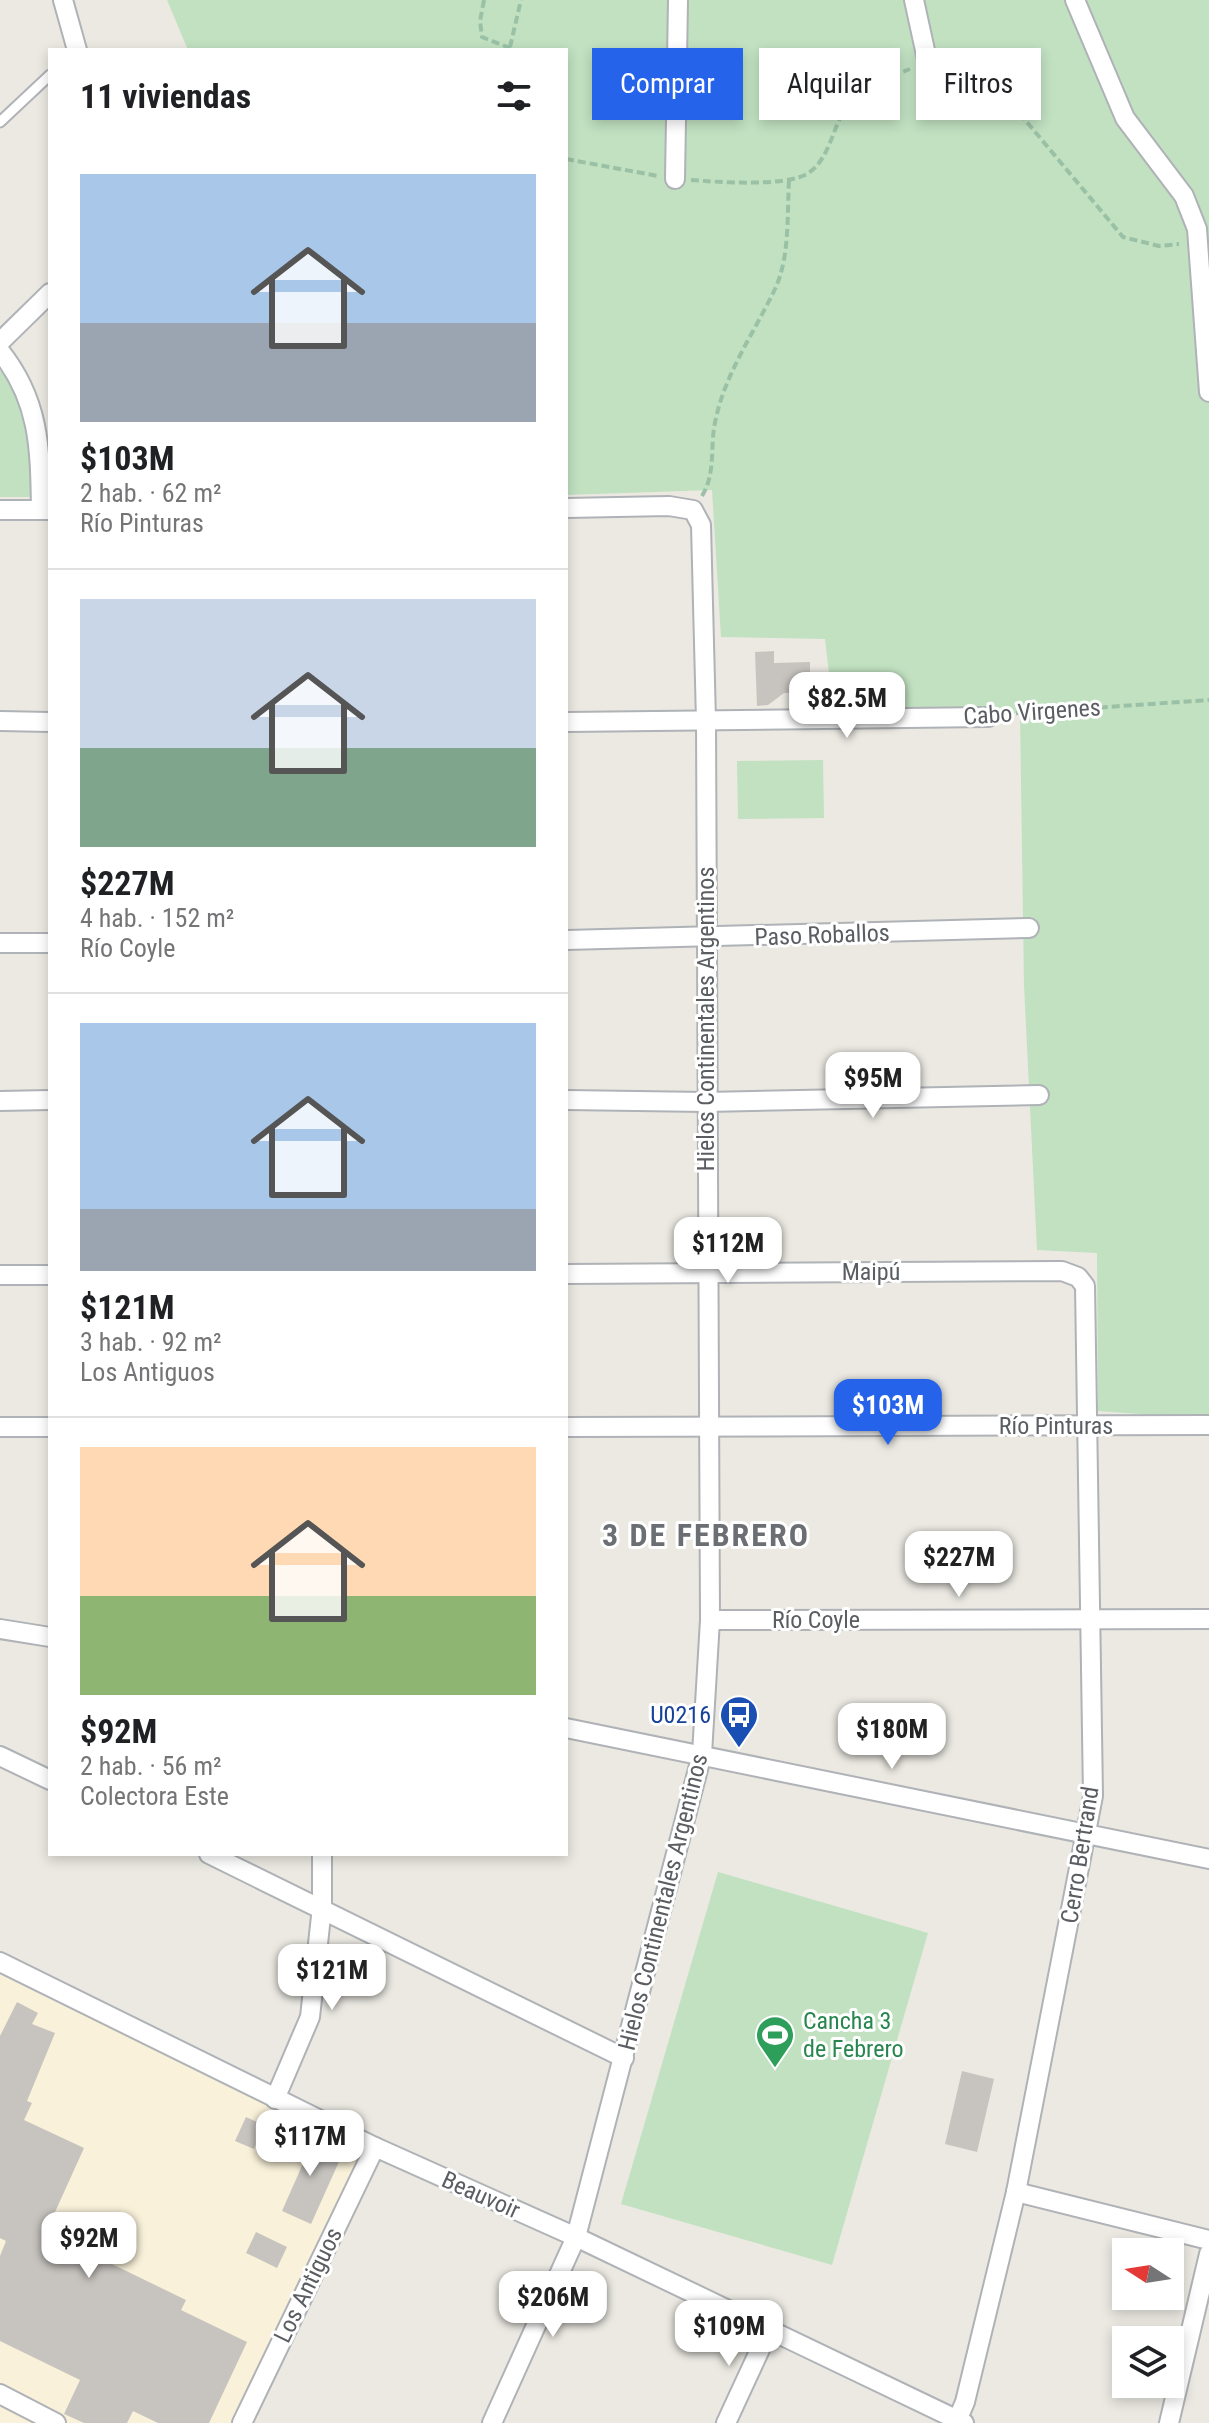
<!DOCTYPE html>
<html lang="es">
<head>
<meta charset="utf-8">
<style>
  body { margin:0; font-family:"Roboto Condensed",sans-serif; background:#f2f2f2; color:#202124; height:100vh; display:flex; flex-direction:column; font-size:30px; white-space:nowrap }
  * { box-sizing:border-box; margin:0 }
  p { font-size:26px; color:#757577 }
  .icon { flex:none; width:44px; height:44px; fill:none; stroke:currentColor; stroke-width:2; stroke-linecap:round; stroke-linejoin:round }
  .map { position:relative; flex:1; overflow:hidden }
  .panel { position:absolute; left:48px; top:48px; width:520px; height:1808px; display:flex; flex-direction:column; background:#fff; border-radius:0px; box-shadow:0 4px 12px #0003 }
  .panel>* { flex:none }
  .hud { position:absolute; left:592px; top:48px; width:496px; height:72px; display:flex; gap:16px }
  .needle { width:52px; rotate:282deg }
  .buttons { position:absolute; left:1112px; top:2238px; display:grid; gap:16px }
  .buttons a { display:grid; place-items:center; width:72px; height:72px; border-radius:0px; background:#fff; box-shadow:0 4px 12px #0003; font-size:40px }
  .price { position:absolute; translate:-50% -68px; padding:0 18px; border-radius:16px; background:#fff; color:#222; font-size:26px; line-height:52px; filter:drop-shadow(0 2px 4px #0008) }
  .price::after { content:''; position:absolute; left:50%; top:48px; width:24px; height:18px; margin-left:-12px; background:inherit; clip-path:polygon(0 0,100% 0,50% 100%) }
  .price.active { background:#2563eb; color:#fff }
  ul { padding:0; list-style:none }
  li { display:grid; align-content:center; gap:16px; height:424px; padding:0 32px }
  li+li { border-top:2px solid #e0e0e0 }
  li span { display:grid; place-items:center; height:248px; border-radius:0px; color:#555 }
  li>.icon { margin-inline-start:auto }
  span .icon { width:144px; height:144px; fill:#fffc; stroke-width:1 }
  li b { font-size:34px }
  h2 { display:flex; justify-content:space-between; align-items:center; height:96px; padding:0 32px; font-size:34px }
  .tag { padding:0 28px; border-radius:0px; background:#fff; box-shadow:0 4px 12px #0003; font-size:28px; line-height:72px }
  .tag.active { background:#2563eb; color:#fff }
  .map>svg:first-child { display:block }
</style>
</head>
<body>
<div class="map">
<svg width="1209" height="2423" viewBox="0 0 1209 2423">
  <rect width="100%" height="100%" fill="#ebe9e2"/>
  <!-- commercial -->
  <polygon fill="#f9f1d9" points="0,1962 375,2147 242,2423 0,2423"/>
  <!-- green -->
  <g fill="#c1e1c1">
    <polygon points="167,0 1209,0 1209,1419 1098,1411 1097,1253 1037,1250 1024,985 1020,713 833,708 825,639 721,637 712,490 566,495 566,50 188,50"/>
    <path d="M0,370C30,408 31,450 32,497H0Z"/>
    <polygon points="823,760 824,818 738,819 737,761"/>
    <polygon points="718,1872 928,1933 832,2265 621,2204"/>
  </g>
  <!-- building -->
  <g fill="#c7c4bf">
    <polygon points="774,651 774,663 810,662 810,692 784,693 768,705 757,706 755,652"/>
    <polygon points="17,2002 38,2013 32,2024 55,2033 27,2101 32,2103 24,2120 84,2148 46,2232 186,2300 181,2310 247,2342 209,2423 158,2423 133,2411 127,2423 84,2423 64,2414 80,2380 0,2341 0,2256 6,2241 0,2238 0,2036"/>
    <polygon points="962,2071 994,2079 977,2152 945,2144"/>
    <polygon points="246,2117 264,2125 254,2149 235,2141"/>
    <polygon points="291,2132 312,2145 313,2142 342,2155 311,2224 282,2211 305,2159 283,2146"/>
    <polygon points="256,2232 287,2247 277,2268 246,2253"/>
  </g>
  <g fill="none" stroke-linecap="round" stroke-linejoin="round">
    <defs>
      <polyline id="lane" points="0,122 50,75"/>
      <g id="street">
        <polyline points="63,0 77,50"/>
        <polyline points="914,0 928,64"/>
        <polyline points="1075,0 1125,118 1184,196 1197,229 1209,392"/>
        <polyline points="675,179 678,0"/>
        <polyline points="0,342 50,293"/>
        <path d="M0,351C40,401 40,448 41,510"/>
        <polyline points="0,510 50,510"/>
        <polyline points="0,721 50,722"/>
        <polyline points="566,722 988,717"/>
        <polyline points="566,940 1029,928"/>
        <polyline points="0,943 50,943"/>
        <polyline points="566,1100 706,1102 1039,1095"/>
        <polyline points="0,1101 50,1100"/>
        <polyline points="566,1274 1062,1271 1078,1277 1085,1286 1093,1796 1016,2192 965,2402 956,2423"/>
        <polyline points="0,1275 50,1275"/>
        <polyline points="0,1427 50,1427"/>
        <polyline points="566,1427 1209,1425"/>
        <polyline points="710,1620 1209,1619"/>
        <polyline points="0,1629 50,1637"/>
        <polyline points="566,1728 1209,1859"/>
        <polyline points="0,1756 50,1780"/>
        <polyline points="209,1854 624,2058"/>
        <polyline points="0,1962 375,2147 576,2237 964,2423"/>
        <polyline points="275,2099 310,2017 322,1907 322,1854"/>
        <polyline points="1016,2192 1209,2240"/>
        <polyline points="0,2394 56,2423"/>
        <polyline points="242,2423 375,2147"/>
        <polyline points="492,2423 576,2237 702,1754 710,1620 706,721 701,525 693,510 669,506 566,508"/>
        <polyline points="726,2423 769,2330"/>
        <polyline points="1169,2423 1209,2254"/>
      </g>
    </defs>
    <!-- lane casing -->
    <use href="#lane" stroke="#afb2b6" stroke-width="13"/>
    <!-- street casing -->
    <use href="#street" stroke="#afb2b6" stroke-width="22"/>
    <!-- path -->
    <g stroke="#9ac1a5" stroke-width="4" stroke-dasharray="8 4" stroke-linecap="butt">
      <polyline points="484,0 480,21 482,37 515,50"/>
      <polyline points="510,47 521,0"/>
      <polyline points="946,61 980,66 1123,237 1159,246 1179,244"/>
      <polyline points="566,159 658,176"/>
      <path d="M691,180C717,182 784,187 807,174C830,160 832,127 847,106C862,86 887,78 910,69"/>
      <path d="M702,496C717,471 709,445 716,418C726,372 755,331 775,289C790,257 787,215 789,180"/>
      <polyline points="1004,714 1209,700"/>
    </g>
    <!-- lane -->
    <use href="#lane" stroke="#fff" stroke-width="9"/>
    <!-- street -->
    <use href="#street" stroke="#fff" stroke-width="18"/>
  </g>
  <!-- icons -->
  <defs>
    <symbol id="bus-pin" viewBox="-11 -11 22 30"><path d="M0 17L-7.5 6A9.5 9.5 0 1 1 7.5 6Z" fill="#1a4fb4" stroke="#fff"/><path d="M-5-6H5V4H4V6H2V4H-2V6H-4V4H-5ZM-3.5-4V0h7V-4ZM-3.5 1.2v1.5H-2V1.2ZM2 1.2v1.5H3.5V1.2Z" fill="#fff"/></symbol>
    <symbol id="stadium-pin" viewBox="-11 -11 22 30"><path d="M0 17L-7.5 6A9.5 9.5 0 1 1 7.5 6Z" fill="#2e9e5b" stroke="#fff"/><path d="M0-5a6.5 5 0 1 0 0 10a6.5 5 0 1 0 0-10ZM-3.5-1.8h7v3.6h-7Z" fill="#fff"/></symbol>
  </defs>
  <g fill-rule="evenodd">
    <use href="#bus-pin" x="717" y="1693" width="44" height="60"/>
    <use href="#stadium-pin" x="753" y="2013" width="44" height="60"/>
  </g>
  <g text-anchor="middle" stroke-width="6" stroke-linejoin="round" paint-order="stroke">
    <!-- street labels -->
    <g font-size="24" fill="#5a5d61" stroke="#fff">
      <text transform="translate(1032 712) rotate(-4)" y="8">Cabo Virgenes</text>
      <text transform="translate(822 935) rotate(-2)" y="8">Paso Roballos</text>
      <text transform="translate(706 1019) rotate(-90)" y="8">Hielos Continentales Argentinos</text>
      <text x="871" y="1280">Maipú</text>
      <text x="1056" y="1434">Río Pinturas</text>
      <text x="816" y="1628">Río Coyle</text>
      <text transform="translate(1080 1855) rotate(-81)" y="8">Cerro Bertrand</text>
      <text transform="translate(663 1902) rotate(-76)" y="8">Hielos Continentales Argentinos</text>
      <text transform="translate(481 2195) rotate(24)" y="8">Beauvoir</text>
      <text transform="translate(308 2285) rotate(-64)" y="8">Los Antiguos</text>
    </g>
    <!-- transit labels -->
    <g font-size="24" fill="#164399" stroke="#fff" text-anchor="end">
      <text x="711" y="1723">U0216</text>
    </g>
    <!-- leisure labels -->
    <g font-size="24" fill="#27864d" stroke="#fff" text-anchor="start">
      <text x="803" y="2029">Cancha 3<tspan x="803" dy="28">de Febrero</tspan></text>
    </g>
    <!-- district labels -->
    <g font-size="32" font-weight="bold" letter-spacing="2" fill="#6b6f73" stroke="#fff">
      <text x="706" y="1546">3 DE FEBRERO</text>
    </g>
  </g>
</svg>
<div class="buttons">
<a><svg class="needle" viewBox="-14 -14 28 28"><path d="M0-13l5 13h-10z" fill="#e53935"/><path d="M0 13l5-13h-10z" fill="#757577"/></svg></a>
<a><svg class="icon" aria-label="layers" viewBox="0 0 24 24"><path d="M12 4l9 5-9 5-9-5zM3 14l9 5 9-5"/></svg></a>
</div>
<b class="price" style="left:847px;top:740px">$82.5M</b>
<b class="price" style="left:873px;top:1120px">$95M</b>
<b class="price" style="left:728px;top:1285px">$112M</b>
<b class="price active" style="left:888px;top:1447px">$103M</b>
<b class="price" style="left:959px;top:1599px">$227M</b>
<b class="price" style="left:892px;top:1771px">$180M</b>
<b class="price" style="left:332px;top:2012px">$121M</b>
<b class="price" style="left:310px;top:2178px">$117M</b>
<b class="price" style="left:89px;top:2280px">$92M</b>
<b class="price" style="left:553px;top:2339px">$206M</b>
<b class="price" style="left:729px;top:2368px">$109M</b>
<div class="hud">
<a class="tag active">Comprar</a>
<a class="tag">Alquilar</a>
<a class="tag">Filtros</a>
</div>
<section class="panel">
<h2>11 viviendas<svg class="icon" aria-label="filters" viewBox="0 0 24 24"><path d="M4 7h16M4 17h16"/><circle cx="9" cy="7" r="2"/><circle cx="15" cy="17" r="2"/></svg></h2>
<ul>
<li><span style="background:linear-gradient(#a9c7e8 60%,#9aa5b1 0)"><svg class="icon" aria-label="home" viewBox="0 0 24 24"><path d="M3 11l9-7 9 7M6 9v11h12V9"/></svg></span><div><b>$103M</b><p>2 hab. · 62 m²</p><p>Río Pinturas</p></div></li>
<li><span style="background:linear-gradient(#c9d6e8 60%,#7fa58c 0)"><svg class="icon" aria-label="home" viewBox="0 0 24 24"><path d="M3 11l9-7 9 7M6 9v11h12V9"/></svg></span><div><b>$227M</b><p>4 hab. · 152 m²</p><p>Río Coyle</p></div></li>
<li><span style="background:linear-gradient(#a9c7e8 75%,#9aa5b1 0)"><svg class="icon" aria-label="home" viewBox="0 0 24 24"><path d="M3 11l9-7 9 7M6 9v11h12V9"/></svg></span><div><b>$121M</b><p>3 hab. · 92 m²</p><p>Los Antiguos</p></div></li>
<li><span style="background:linear-gradient(#ffd9b3 60%,#8fb573 0)"><svg class="icon" aria-label="home" viewBox="0 0 24 24"><path d="M3 11l9-7 9 7M6 9v11h12V9"/></svg></span><div><b>$92M</b><p>2 hab. · 56 m²</p><p>Colectora Este</p></div></li>
</ul>
</section>
</div>
</body>
</html>
